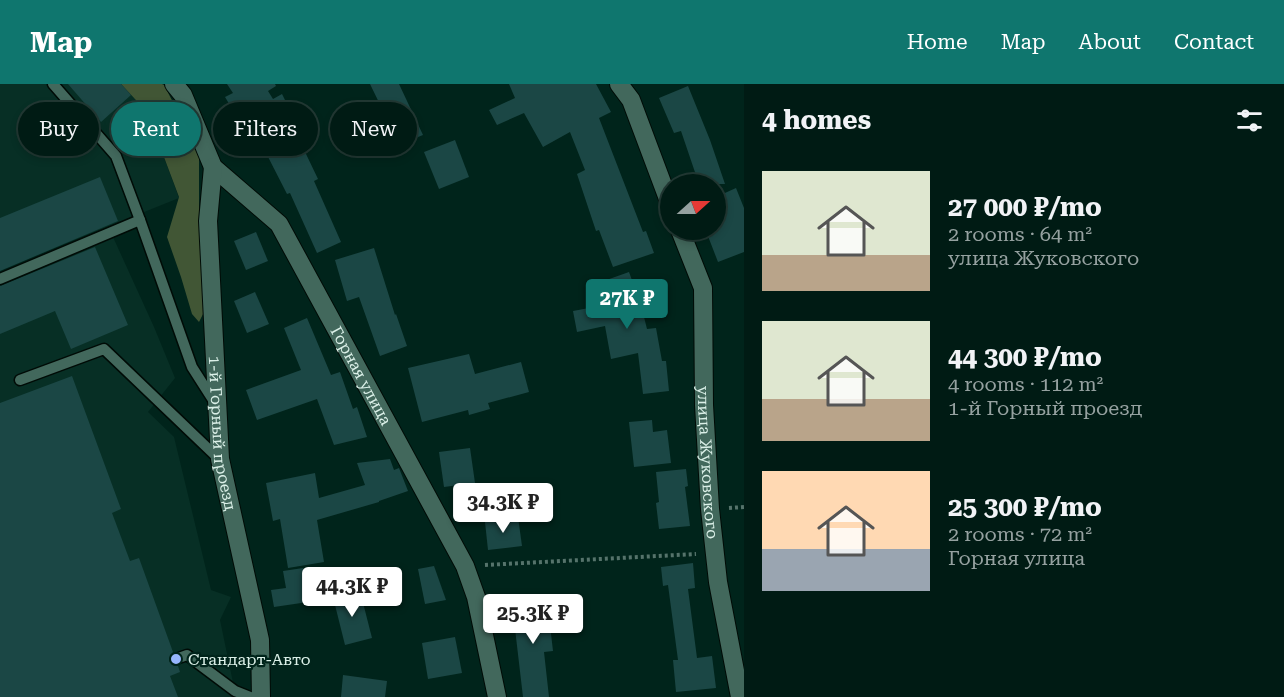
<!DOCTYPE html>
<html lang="en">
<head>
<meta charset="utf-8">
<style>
  body { margin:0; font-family:"Roboto Serif",serif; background:#0a241d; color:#f1f3f6; height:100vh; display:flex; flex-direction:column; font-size:22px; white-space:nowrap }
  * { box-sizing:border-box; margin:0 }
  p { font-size:20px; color:#95a1a0 }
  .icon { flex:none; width:33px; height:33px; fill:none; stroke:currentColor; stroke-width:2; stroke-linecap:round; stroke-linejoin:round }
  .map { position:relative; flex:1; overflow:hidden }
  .details { display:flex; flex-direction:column; background:#001b14; width:540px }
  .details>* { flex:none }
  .hud { position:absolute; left:18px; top:18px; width:570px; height:54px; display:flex; gap:12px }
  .needle { width:39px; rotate:69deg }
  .controls { position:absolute; left:660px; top:90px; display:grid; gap:12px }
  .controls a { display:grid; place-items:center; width:66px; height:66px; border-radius:50%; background:#001b14; box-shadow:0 3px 9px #0003,0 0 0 2px #223934; font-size:30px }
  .price { position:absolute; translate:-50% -51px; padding:0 14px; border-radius:6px; background:#fff; color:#222; font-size:20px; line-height:39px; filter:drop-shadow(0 2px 3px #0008) }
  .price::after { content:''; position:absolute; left:50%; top:36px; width:18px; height:14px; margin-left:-9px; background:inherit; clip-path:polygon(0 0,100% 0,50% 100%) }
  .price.selected { background:#0f766e; color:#fff }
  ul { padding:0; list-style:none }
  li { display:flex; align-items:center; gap:18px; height:150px; padding:0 18px }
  li span { display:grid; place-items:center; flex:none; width:168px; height:120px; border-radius:0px; color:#555 }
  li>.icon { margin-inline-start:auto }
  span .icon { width:72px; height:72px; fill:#fffc; stroke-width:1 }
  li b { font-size:26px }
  h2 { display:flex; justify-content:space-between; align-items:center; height:72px; padding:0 18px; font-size:26px }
  .pill { padding:0 21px; border-radius:27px; background:#001b14; box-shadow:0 3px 9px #0003,0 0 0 2px #223934; font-size:21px; line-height:54px }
  .pill.selected { background:#0f766e; color:#fff }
  header { display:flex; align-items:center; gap:36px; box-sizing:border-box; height:84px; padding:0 30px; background:#0f766e; color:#fff }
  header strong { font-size:28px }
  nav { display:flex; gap:33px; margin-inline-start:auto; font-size:21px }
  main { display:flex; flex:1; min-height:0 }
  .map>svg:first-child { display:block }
</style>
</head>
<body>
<header>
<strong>Map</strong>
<nav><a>Home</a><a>Map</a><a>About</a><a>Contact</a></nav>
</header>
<main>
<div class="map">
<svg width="744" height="613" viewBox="0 0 744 613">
  <rect width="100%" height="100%" fill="#00241b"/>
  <!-- built -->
  <g fill="#072f25">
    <polygon points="0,0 121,0 147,28 179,114 0,186"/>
    <polygon points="113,153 154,243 175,294 148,328 174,353 211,506 231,513 220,536 236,613 0,613 0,201"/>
  </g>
  <!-- forest -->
  <polygon fill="#415635" points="121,0 162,0 164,1 199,68 199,134 205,226 199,238 192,230 181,193 167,153 179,113 147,28"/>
  <!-- building -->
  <g fill="#1b4745">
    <polygon points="68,0 121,0 131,11 101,38"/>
    <polygon points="227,0 275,0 276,2 268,7 273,15 282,10 299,44 295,47 318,95 314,97 341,158 317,169 290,109 287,110 242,22 234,28 225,13 233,9"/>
    <polygon points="370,0 399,0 423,51 401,60 392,36 388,37"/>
    <polygon points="509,0 596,0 611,28 599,34 643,148 646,147 654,169 613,183 599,146 596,147 577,90 585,86 570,48 543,63 524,29 497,41 489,26 515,14"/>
    <polygon points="688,2 710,56 725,100 699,100 681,47 674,49 659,14"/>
    <polygon points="455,56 469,93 439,105 424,68"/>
    <polygon points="100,93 118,137 0,187 0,134"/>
    <polygon points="736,104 744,124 744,168 718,178 706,147 716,146 716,113"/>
    <polygon points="256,148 268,177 246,186 234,157"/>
    <polygon points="95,163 128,241 71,265 55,227 0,250 0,202"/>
    <polygon points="374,164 395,231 396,230 407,262 380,272 359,213 347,217 335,176"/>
    <polygon points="629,188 641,221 647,245 656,244 662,277 666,277 669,307 643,310 638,269 611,275 605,242 577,248 573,227 605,221 598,199"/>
    <polygon points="255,208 269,240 247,249 234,217"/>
    <polygon points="307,234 331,291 340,288 353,325 357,323 367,353 334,361 317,315 257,336 246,306 301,286 284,244"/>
    <polygon points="469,270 475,290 521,278 529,308 488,319 490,325 469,331 468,326 422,338 408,284"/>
    <polygon points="72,292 121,425 112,429 130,477 139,474 173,568 170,571 169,577 172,581 178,582 180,588 170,592 178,613 0,613 0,319"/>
    <polygon points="652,336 653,348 667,346 671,379 634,383 629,338"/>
    <polygon points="470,364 475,399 444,403 439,368"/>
    <polygon points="390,375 394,386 399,384 408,407 379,417 379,418 317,436 324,478 288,484 280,435 273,437 266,399 315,389 319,414 365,401 357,379"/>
    <polygon points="686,385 688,402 685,403 690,442 659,445 656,419 659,418 656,388"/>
    <polygon points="518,433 522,462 488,466 485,438"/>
    <polygon points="693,479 695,504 688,505 697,574 712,572 716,604 676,608 673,576 678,576 668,501 663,502 661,483"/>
    <polygon points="434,482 446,516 425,520 418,485"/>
    <polygon points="303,484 308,518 274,523 271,506 286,504 283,487"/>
    <polygon points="360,507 372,554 345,561 333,513"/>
    <polygon points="547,515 553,567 544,568 549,613 523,613 512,519"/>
    <polygon points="455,553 462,589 428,595 422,559"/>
    <polygon points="343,591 387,597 385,613 341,613"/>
  </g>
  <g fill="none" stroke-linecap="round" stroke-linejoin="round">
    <defs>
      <g id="lane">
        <polyline points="53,0 116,72 140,136"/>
        <polyline points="0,195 140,136 192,283 215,319"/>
        <polyline points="20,296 104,265 219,375"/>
        <polyline points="176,575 187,571 235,607 250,613"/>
      </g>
      <g id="street">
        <path id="s1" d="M174,0L183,11L213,83L279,140L465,482L476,513L497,613"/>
        <polyline points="619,0 631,16 670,120"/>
        <path id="s2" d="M213,83L208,137L220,375L260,556L261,613"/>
        <path id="s3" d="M680,146L703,204L704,321L710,425L718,498L740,613"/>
      </g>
    </defs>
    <!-- lane casing -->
    <use href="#lane" stroke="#000b06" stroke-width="13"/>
    <!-- street casing -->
    <use href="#street" stroke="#000b06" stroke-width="20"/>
    <!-- path -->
    <g stroke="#55736b" stroke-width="4" stroke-dasharray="3 3" stroke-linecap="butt">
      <polyline points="729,424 744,423"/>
      <polyline points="485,481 696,470"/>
    </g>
    <!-- lane -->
    <use href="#lane" stroke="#42685c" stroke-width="10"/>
    <!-- street -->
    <use href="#street" stroke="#42685c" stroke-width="18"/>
  </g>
  <!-- markers -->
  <circle fill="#97b6fd" stroke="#00241b" stroke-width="2" cx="176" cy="575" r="6"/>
  <g text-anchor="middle" stroke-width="4.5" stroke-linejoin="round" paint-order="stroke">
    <!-- street labels -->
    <g font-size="16" fill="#dbf0e8" stroke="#00241b">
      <text dy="6" stroke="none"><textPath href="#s1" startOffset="352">Горная улица</textPath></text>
      <text dy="6" stroke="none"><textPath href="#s2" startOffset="267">1-й Горный проезд</textPath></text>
      <text dy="6" stroke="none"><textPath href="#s3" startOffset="237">улица Жуковского</textPath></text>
    </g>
    <!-- poi labels -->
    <g font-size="16" fill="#dbf0e8" stroke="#00241b" text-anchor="start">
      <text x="188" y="581">Стандарт-Авто</text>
    </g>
  </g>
</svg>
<div class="controls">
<a><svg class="needle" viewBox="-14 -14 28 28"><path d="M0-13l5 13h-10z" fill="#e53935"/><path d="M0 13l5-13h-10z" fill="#95a1a0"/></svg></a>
</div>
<b class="price selected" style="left:627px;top:246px">27K ₽</b>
<b class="price" style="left:503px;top:450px">34.3K ₽</b>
<b class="price" style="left:352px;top:534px">44.3K ₽</b>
<b class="price" style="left:533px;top:561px">25.3K ₽</b>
<div class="hud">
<a class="pill">Buy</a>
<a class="pill selected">Rent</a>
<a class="pill">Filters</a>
<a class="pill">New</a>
</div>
</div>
<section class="details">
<h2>4 homes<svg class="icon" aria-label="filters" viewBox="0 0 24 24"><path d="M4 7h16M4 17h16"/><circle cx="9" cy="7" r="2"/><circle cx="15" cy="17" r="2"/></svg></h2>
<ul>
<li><span style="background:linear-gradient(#dfe7d0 70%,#b9a48a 0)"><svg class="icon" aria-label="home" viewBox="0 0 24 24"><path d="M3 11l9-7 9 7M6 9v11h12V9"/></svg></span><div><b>27 000 ₽/mo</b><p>2 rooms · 64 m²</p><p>улица Жуковского</p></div></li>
<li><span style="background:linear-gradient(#dfe7d0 65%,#b9a48a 0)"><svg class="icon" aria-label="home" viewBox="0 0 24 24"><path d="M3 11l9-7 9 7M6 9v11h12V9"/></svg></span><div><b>44 300 ₽/mo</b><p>4 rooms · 112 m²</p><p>1-й Горный проезд</p></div></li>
<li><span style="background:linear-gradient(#ffd9b3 65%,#9aa5b1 0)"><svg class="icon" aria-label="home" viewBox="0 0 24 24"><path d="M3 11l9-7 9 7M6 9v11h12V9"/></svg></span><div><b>25 300 ₽/mo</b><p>2 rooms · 72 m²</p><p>Горная улица</p></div></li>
</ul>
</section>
</main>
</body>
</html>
